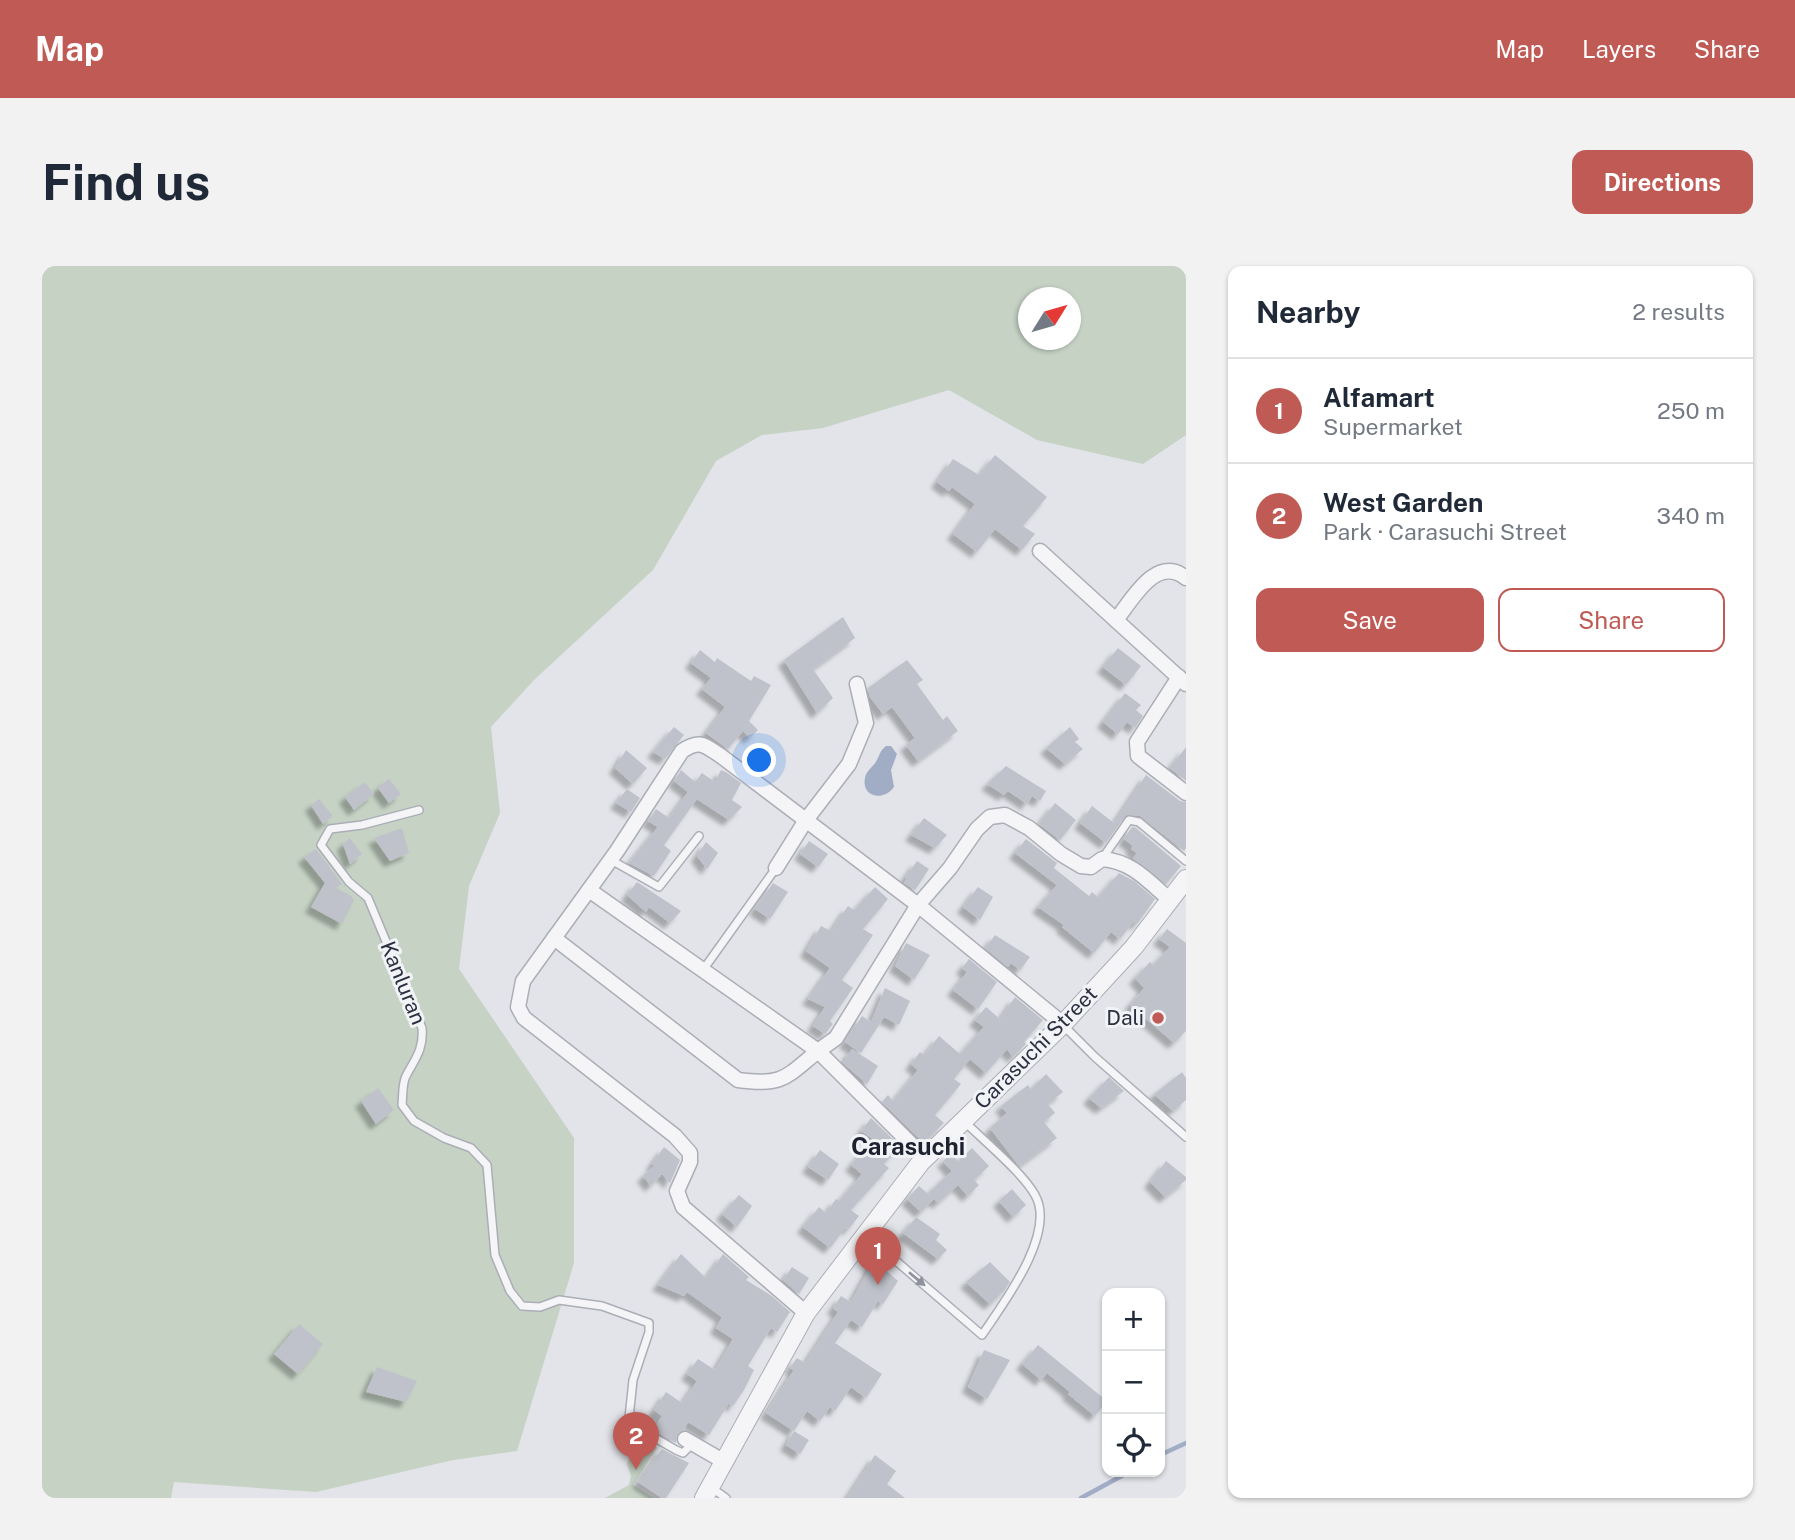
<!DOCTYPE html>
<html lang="en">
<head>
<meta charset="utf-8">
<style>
	body { margin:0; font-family:"Public Sans",sans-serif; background:#f2f2f3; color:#1f2937 }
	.controls { position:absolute; right:21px; bottom:21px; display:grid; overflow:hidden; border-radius:14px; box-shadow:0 2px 5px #0004 }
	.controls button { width:63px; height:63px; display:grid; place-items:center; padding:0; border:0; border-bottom:2px solid #e0e1e3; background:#fff; color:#1f2937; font:35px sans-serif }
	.compass { position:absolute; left:976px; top:21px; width:63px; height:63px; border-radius:50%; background:#fff; box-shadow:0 2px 5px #0004; rotate:53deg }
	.you { position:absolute; left:718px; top:495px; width:24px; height:24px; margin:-18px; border:5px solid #fff; border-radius:50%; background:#1a73e8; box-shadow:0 0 0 10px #1a73e833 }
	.badge { display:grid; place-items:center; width:46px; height:46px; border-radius:50%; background:#c05a55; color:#fff; font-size:23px; font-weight:700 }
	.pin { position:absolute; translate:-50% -58px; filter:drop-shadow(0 2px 4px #0008) }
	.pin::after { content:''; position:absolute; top:37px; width:24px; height:21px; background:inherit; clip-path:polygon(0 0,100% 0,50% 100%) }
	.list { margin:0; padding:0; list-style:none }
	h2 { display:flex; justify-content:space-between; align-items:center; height:91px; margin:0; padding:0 28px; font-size:30px }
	h2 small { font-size:23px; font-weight:400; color:#747a83 }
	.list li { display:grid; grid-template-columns:46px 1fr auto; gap:21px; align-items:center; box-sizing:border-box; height:105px; padding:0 28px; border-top:2px solid #e0e1e3 }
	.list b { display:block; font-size:26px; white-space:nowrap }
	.list p { margin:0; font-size:23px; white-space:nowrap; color:#747a83 }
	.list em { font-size:23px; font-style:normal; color:#747a83 }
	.actions { display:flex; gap:14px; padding:21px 28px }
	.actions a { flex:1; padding:16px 0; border:2px solid #c05a55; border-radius:14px; text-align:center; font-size:24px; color:#c05a55 }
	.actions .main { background:#c05a55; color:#fff }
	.icon { flex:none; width:38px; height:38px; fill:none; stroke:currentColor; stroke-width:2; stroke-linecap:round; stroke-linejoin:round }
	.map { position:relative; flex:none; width:1144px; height:1232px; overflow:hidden; border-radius:14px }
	header { display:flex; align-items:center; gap:42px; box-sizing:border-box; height:98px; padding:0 35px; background:#c05a55; color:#fff }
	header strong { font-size:33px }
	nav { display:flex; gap:38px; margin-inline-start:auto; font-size:24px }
	.intro { display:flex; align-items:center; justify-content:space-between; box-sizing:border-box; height:168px; padding:0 42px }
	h1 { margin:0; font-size:49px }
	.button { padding:18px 32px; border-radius:14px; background:#c05a55; color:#fff; font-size:24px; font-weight:700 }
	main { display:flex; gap:42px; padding:0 42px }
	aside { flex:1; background:#fff; border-radius:14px; box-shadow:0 2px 5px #0004 }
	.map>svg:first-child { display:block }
	.green { fill:#c5d2c4; fill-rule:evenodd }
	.water { fill:#a1acc5 }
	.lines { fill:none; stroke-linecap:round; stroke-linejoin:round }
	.stream { stroke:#a1acc5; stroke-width:4.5 }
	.building { fill:#c0c2cb; filter:url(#shadow) }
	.service-casing { stroke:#abaeb6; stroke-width:10 }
	.minor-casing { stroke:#abaeb6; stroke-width:17 }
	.tertiary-casing { stroke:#abaeb6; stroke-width:20 }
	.service { stroke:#f5f5f8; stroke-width:7 }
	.minor { stroke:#f5f5f8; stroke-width:14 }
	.tertiary { stroke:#f5f5f8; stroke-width:18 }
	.oneway { fill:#90929c }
	.poi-dot { fill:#c05a55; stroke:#f2f3f7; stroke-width:2.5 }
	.labels { text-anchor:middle; stroke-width:6; stroke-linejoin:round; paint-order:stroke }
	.street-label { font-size:21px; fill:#2c2f3f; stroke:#f2f3f7 }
	.poi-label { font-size:21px; fill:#2c2f3f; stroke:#f2f3f7; text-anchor:end }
	.quarter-label { font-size:24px; font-weight:bold; fill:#1e2130; stroke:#f2f3f7 }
</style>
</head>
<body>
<header>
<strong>Map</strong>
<nav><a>Map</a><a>Layers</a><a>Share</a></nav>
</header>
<div class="intro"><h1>Find us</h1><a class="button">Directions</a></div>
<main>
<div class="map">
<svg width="1144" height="1232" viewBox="0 0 1144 1232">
	<defs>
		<filter id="shadow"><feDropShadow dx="-6" dy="6" stdDeviation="2" flood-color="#0004"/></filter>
	</defs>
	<rect width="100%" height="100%" fill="#e2e4e9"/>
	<g class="green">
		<path d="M0,0h1144v169l-43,29 -106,-24 -88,-50 -126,38 -61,7 -46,26 -63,109 -119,110 -43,47 9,86 -31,73 -10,83 115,169v125l-57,188 -64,9 -137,32 -142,-10 -3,16h-129zM987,32h41v42h-41z"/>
		<polygon points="596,1170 615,1182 591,1219 611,1232 563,1232 587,1219 589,1210 585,1198"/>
	</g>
	<path class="water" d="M844,480h5l6,8 -6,16 3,17c-11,15 -33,10 -29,-9 1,-7 9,-12 12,-18 3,-6 3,-9 9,-14z"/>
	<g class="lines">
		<g class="stream">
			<polyline points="1118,1189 1144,1177"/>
			<polyline points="1039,1232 1087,1206"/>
		</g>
	</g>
	<g class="building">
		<polygon points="953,189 1005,231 981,260 993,268 980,284 953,263 935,286 911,268 933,238 910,221 907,225 895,216 911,193 937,209"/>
		<polygon points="801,351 813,372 771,403 791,432 775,447 742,394"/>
		<polygon points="1076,382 1099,400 1084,419 1061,401"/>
		<polygon points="658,384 673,396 675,392 709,415 712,410 729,419 707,455 716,464 708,472 701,465 686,483 664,467 683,441 660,423 669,412 649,397"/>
		<polygon points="865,394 881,414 875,418 901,454 905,450 916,465 876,495 864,479 873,472 850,441 841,448 828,431 826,422"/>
		<polygon points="1083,427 1099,439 1094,444 1101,450 1093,462 1085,456 1076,468 1061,456"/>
		<polygon points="632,461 642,469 623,493 611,486"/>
		<polygon points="1028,461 1037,473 1033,476 1041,483 1023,498 1004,482"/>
		<polygon points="1144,481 1144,515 1128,502"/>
		<polygon points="584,484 605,502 591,518 573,502"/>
		<polygon points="964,500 1004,525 998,535 990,530 985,538 966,525 962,529 945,518"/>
		<polygon points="639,504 653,516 660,507 673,516 679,504 684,506 699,517 690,534 700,541 687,554 655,533 622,579 629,585 612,610 587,597 616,561 606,555 614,543 627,552 646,526 632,515"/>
		<polygon points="1104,509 1138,535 1144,536 1144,582 1142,585 1098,550 1084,549 1064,577 1038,557 1050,540 1072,557"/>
		<polygon points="347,513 359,528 347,537 336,522"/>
		<polygon points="323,516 332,528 312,544 303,531"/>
		<polygon points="585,523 598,532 589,546 574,537"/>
		<polygon points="277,533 291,550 281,558 269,539"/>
		<polygon points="1013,537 1034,554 1018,574 997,558"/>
		<polygon points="882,552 905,569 893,582 869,569"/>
		<polygon points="1090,561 1094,562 1139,600 1124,618 1091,592 1095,587 1089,583 1091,580 1082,573"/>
		<polygon points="360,562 367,587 348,595 332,572"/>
		<polygon points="308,572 320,588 308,598 301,578"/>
		<polygon points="984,573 1015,597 1012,602 1047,630 1050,626 1056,631 1077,607 1092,615 1113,633 1095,658 1092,655 1078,673 1069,666 1052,687 1020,661 1022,659 996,641 1015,619 973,587"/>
		<polygon points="767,575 786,588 776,601 758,588"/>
		<polygon points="664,576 676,587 665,603 655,590"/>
		<polygon points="274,583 300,618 294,622 308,629 312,634 300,658 269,641 283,617 262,591"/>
		<polygon points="875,595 887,603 873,624 862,617 865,613 863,612"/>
		<polygon points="595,616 639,645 628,657 607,641 604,646 585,629"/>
		<polygon points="731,617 746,626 728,653 713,643"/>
		<polygon points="833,621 846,633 821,663 831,669 800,714 811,722 788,755 791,758 783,768 771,760 783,741 766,733 788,702 764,685 779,660 789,665 806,640 812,644"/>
		<polygon points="936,621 951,631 938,654 921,641"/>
		<polygon points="1125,663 1144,677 1144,765 1132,777 1088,739 1102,722 1093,712 1108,696 1111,699 1128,681 1117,673"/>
		<polygon points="953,669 988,691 978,704 969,697 966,701 943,682"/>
		<polygon points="864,677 888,689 872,714 853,700"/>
		<polygon points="927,693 955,716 936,743 911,724 925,706 920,702"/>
		<polygon points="843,722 868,735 857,759 842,751 819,787 803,776 820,750 829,756"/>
		<polygon points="973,731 1001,754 982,776 984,778 971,791 965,783 944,807 928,793 912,813 919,818 893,849 902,857 882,877 840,836 846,829 851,835 876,804 869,798 878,786 882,789 897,770 918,788 942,761 933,754 944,741 958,753"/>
		<polygon points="810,783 836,800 825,818 801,797"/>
		<polygon points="1140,806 1144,812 1144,834 1131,845 1112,828"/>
		<polygon points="1004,808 1021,826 1006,838 1013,847 1002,856 1015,872 977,900 948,862 965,847 959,840 986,819 989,823"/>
		<polygon points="1067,811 1082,825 1059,842 1047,832"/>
		<polygon points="336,822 352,844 334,858 319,835"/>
		<polygon points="829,852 858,880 842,898 847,902 809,944 817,950 807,963 804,961 788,982 761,961 777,941 784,947 794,933 797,935 820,908 809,899 831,873 819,865"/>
		<polygon points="622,881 638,894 628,917 620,908 609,920 601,910 612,900 610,898"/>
		<polygon points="930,882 947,900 932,914 937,919 926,930 916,919 896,937 886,927 910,905 901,895 909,888 916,895"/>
		<polygon points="778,884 797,898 786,914 766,901"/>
		<polygon points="1124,895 1144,911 1144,914 1123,931 1108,916"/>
		<polygon points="877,920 892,933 879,946 865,933"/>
		<polygon points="970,923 984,939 971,951 957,935"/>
		<polygon points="697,929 710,940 695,961 680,948"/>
		<polygon points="874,951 898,968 894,974 905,984 896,993 861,967"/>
		<polygon points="639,988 664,1012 681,988 707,1011 704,1014 730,1030 748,1046 735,1066 729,1062 706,1100 712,1104 702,1124 691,1140 687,1137 667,1169 646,1156 642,1164 635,1168 634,1177 611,1164 620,1150 612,1144 624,1126 640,1137 655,1115 645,1108 656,1093 673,1104 691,1073 674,1062 680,1051 645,1026 642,1030 616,1019"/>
		<polygon points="832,994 856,1015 841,1038 836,1035 820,1061 809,1054 793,1077 840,1108 824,1132 809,1121 793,1145 788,1141 778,1155 765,1145 752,1165 724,1147 752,1104 748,1102 755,1092 763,1097 796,1046 791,1042 799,1030 809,1036"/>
		<polygon points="948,996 968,1016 962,1025 948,1038 924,1016"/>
		<polygon points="750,1001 767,1012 757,1028 741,1014"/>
		<polygon points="257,1058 281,1078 256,1108 232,1088"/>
		<polygon points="996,1079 1065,1135 1053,1150 1026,1128 1028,1126 1005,1107 999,1114 980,1098"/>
		<polygon points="942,1084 968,1094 945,1133 926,1121"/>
		<polygon points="335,1101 375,1115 364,1136 324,1126"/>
		<polygon points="752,1165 767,1174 758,1188 744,1179"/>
		<polygon points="620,1183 647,1197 624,1232 620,1232 596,1216"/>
		<polygon points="833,1189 854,1205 845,1218 863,1232 805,1232"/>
	</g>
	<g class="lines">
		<g class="service-casing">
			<g id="service">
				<path d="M377,544l-57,15 -32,4 -9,16 28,37 19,16 54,130c2,21 -7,31 -16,48 -4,8 -3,20 -4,29l12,16 30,17 27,10 16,17 8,90 15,36 12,15 18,1 19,-7 43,6 47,17v9l-16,48 -4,38 7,9 40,23 7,3 9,-9"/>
				<polyline points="1060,593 1087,554 1097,556 1144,595"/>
				<polyline points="569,594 617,621 657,570"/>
				<polyline points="661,704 734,602"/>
				<polyline points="1021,759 1053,791 1144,871"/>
				<path d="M824,969l116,100c21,-31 75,-102 53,-140 -12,-22 -52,-55 -71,-74"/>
				<polyline points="670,1222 684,1232"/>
			</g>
		</g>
		<g class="minor-casing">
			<g id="minor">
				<polyline points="998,285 1144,418"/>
				<path d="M1074,354c16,-20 40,-66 70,-42"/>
				<polyline points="1137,411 1095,476 1096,490 1144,527"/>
				<polyline points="734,602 764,554 807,498 824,457 815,418"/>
				<path d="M547,624l229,161 18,-13 82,-133 32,-37 27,-39 13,-12 15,-2 24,13 32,26 20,12 10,1 11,-8c30,2 47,23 69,42"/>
				<path d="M512,672l184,142c45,6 47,-2 80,-29l107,107"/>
				<path d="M764,1047l-123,-106 -6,-16 13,-29v-9l-15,-17 -151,-118 -6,-11 5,-26 94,-130 65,-100c18,-12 22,-6 39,5l197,149 145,119"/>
				<polyline points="643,1173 681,1195"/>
			</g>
		</g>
		<g class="tertiary-casing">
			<polyline id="tertiary" points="662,1232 764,1047 879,896 1021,758 1092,681 1144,613"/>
		</g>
		<use href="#service" class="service"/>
		<use href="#minor" class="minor"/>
		<use href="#tertiary" class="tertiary"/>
	</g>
	<defs><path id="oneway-solid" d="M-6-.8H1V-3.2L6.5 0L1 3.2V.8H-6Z" transform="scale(1.75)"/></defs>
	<use class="oneway" href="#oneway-solid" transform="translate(875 1013) rotate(40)"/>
	<circle class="poi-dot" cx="1116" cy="752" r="7"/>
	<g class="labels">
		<g class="street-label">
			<text transform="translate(361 717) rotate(68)" y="7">Kanluran</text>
			<text transform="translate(994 782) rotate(-45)" y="7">Carasuchi Street</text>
		</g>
		<g class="poi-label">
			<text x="1102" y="759">Dali</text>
		</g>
		<g class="quarter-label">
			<text x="866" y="889">Carasuchi</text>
		</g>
	</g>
</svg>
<div class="controls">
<button>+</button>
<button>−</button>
<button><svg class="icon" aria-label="locate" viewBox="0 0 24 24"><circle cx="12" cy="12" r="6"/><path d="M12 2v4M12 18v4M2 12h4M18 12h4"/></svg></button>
</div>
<svg class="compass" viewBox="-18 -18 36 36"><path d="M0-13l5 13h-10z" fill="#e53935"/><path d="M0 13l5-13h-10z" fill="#747a83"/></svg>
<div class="you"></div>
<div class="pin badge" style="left:836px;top:1019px">1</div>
<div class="pin badge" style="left:594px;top:1204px">2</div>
</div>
<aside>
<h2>Nearby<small>2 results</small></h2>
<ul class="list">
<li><span class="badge">1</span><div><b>Alfamart</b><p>Supermarket</p></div><em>250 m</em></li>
<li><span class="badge">2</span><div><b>West Garden</b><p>Park · Carasuchi Street</p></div><em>340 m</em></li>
</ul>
<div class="actions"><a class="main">Save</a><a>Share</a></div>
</aside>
</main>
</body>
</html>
